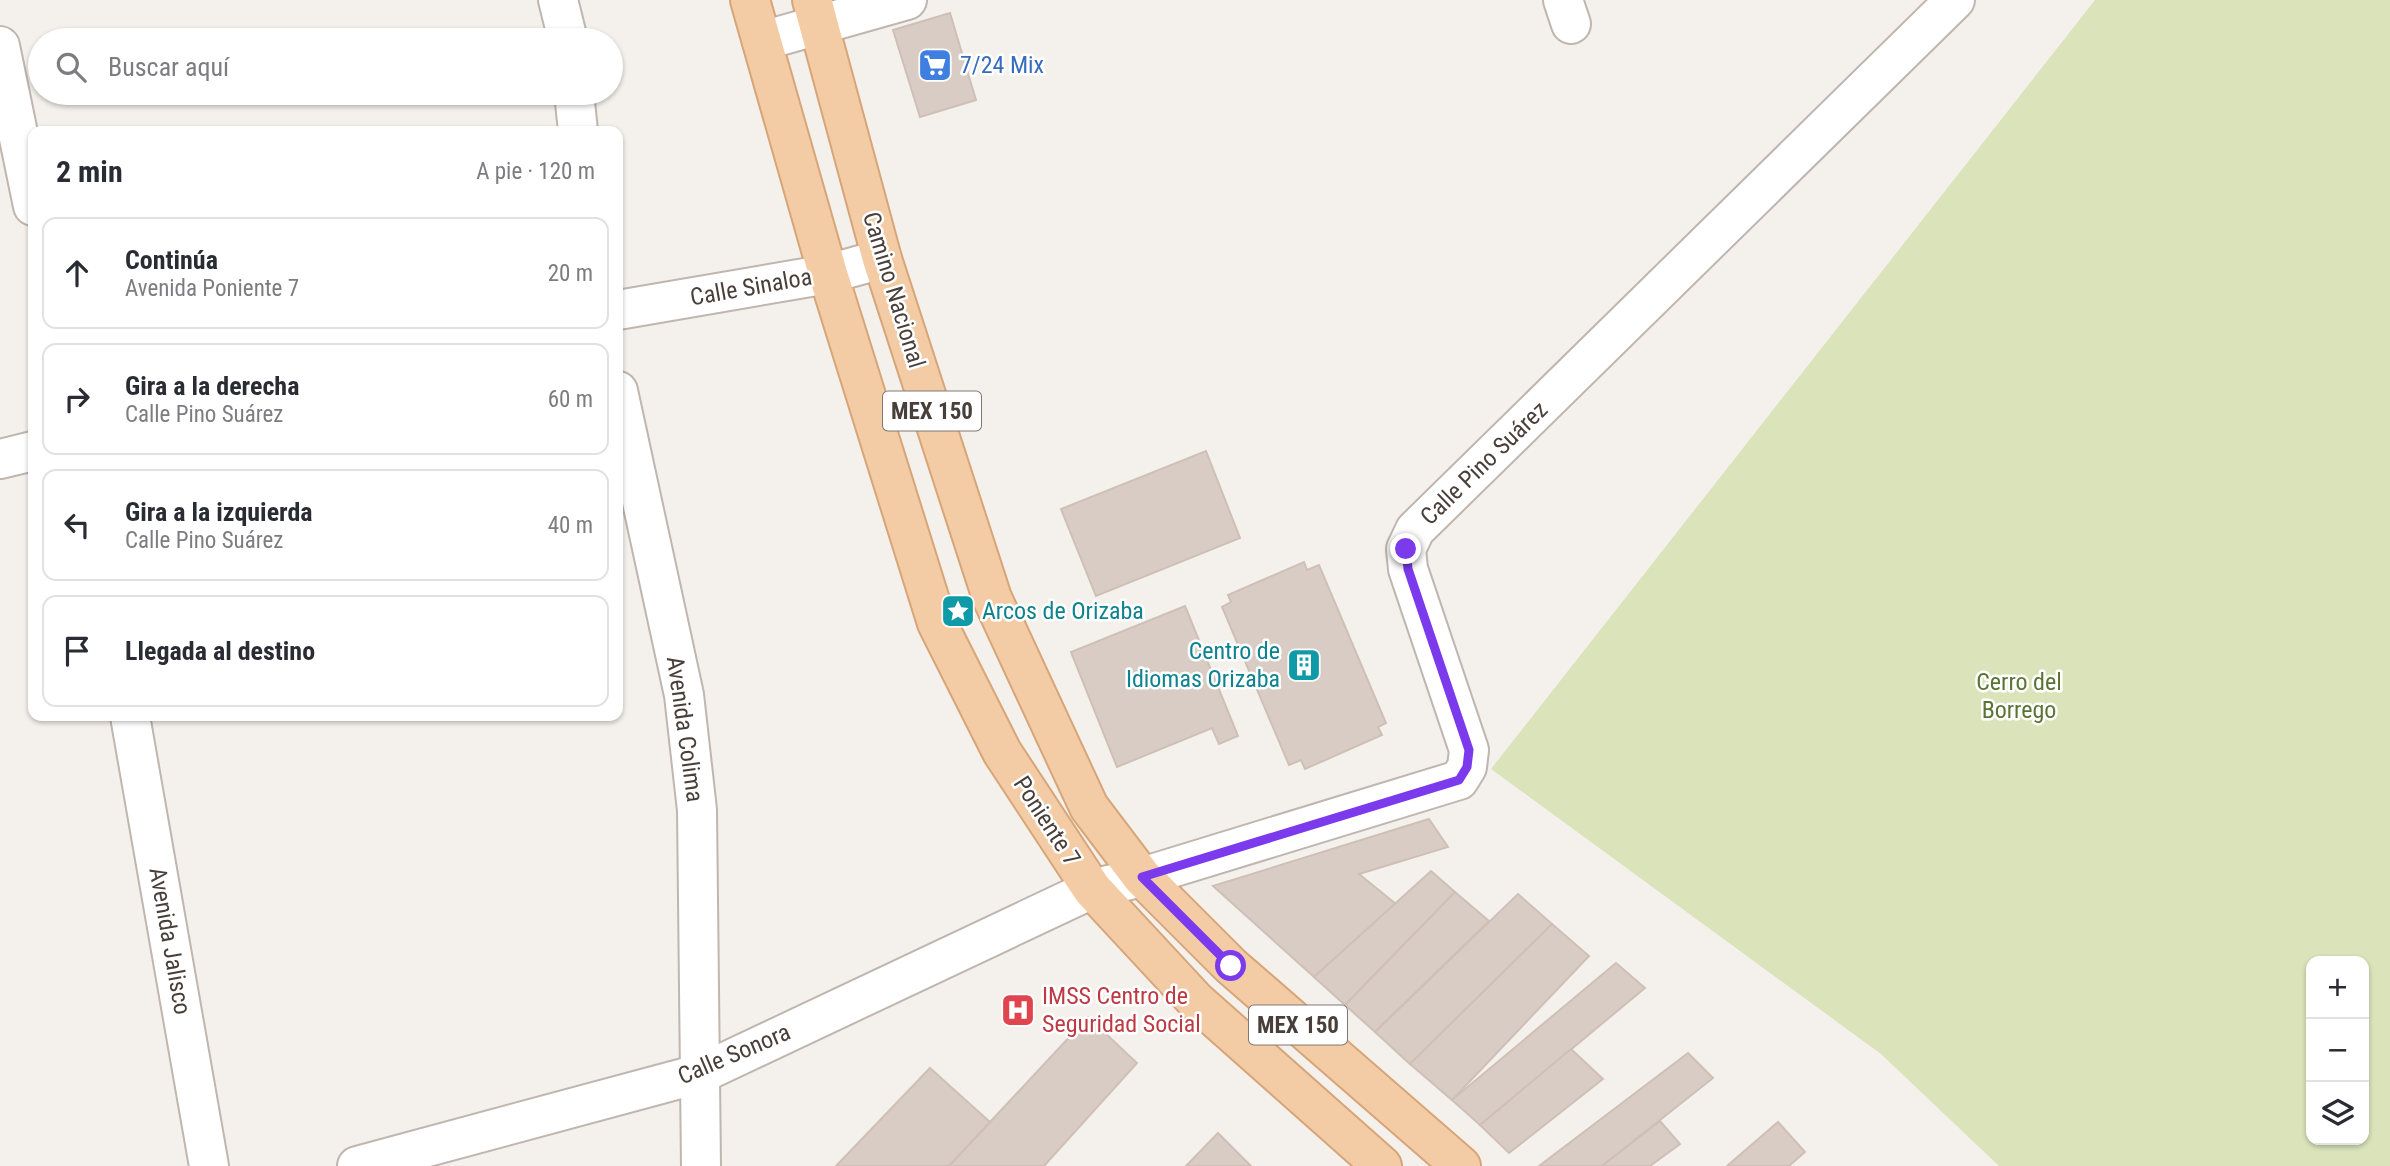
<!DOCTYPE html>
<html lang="es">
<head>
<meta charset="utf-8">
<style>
	body { margin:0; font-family:"Roboto Condensed",sans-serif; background:#f2f2f3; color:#2b2b33 }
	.controls { position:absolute; right:21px; bottom:21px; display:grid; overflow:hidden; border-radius:14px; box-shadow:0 2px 5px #0004 }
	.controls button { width:63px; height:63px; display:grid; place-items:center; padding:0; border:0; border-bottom:2px solid #e1e1e2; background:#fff; color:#2b2b33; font:35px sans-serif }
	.stop { position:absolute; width:21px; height:21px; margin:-16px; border:5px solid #7c3aed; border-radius:50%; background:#fff }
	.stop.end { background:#7c3aed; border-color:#fff; box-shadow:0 2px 7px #0008 }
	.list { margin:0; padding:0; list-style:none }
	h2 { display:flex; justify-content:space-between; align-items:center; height:91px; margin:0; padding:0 28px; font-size:30px }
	h2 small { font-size:23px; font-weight:400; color:#7c7c81 }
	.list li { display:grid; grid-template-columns:46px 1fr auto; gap:21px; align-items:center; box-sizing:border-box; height:112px; margin:0 14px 14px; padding:0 14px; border:2px solid #e1e1e2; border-radius:14px }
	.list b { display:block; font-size:26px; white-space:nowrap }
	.list p { margin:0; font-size:23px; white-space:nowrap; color:#7c7c81 }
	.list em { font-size:23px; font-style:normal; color:#7c7c81 }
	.icon { flex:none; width:38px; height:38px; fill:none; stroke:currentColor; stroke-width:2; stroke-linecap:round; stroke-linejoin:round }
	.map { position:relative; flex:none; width:2390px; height:1166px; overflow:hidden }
	.search { position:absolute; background:#fff; box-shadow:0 2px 5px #0004; left:28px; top:28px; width:595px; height:77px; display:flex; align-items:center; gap:18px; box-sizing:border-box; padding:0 24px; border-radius:38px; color:#7c7c81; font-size:26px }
	.panel { position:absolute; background:#fff; box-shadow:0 2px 5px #0004; left:28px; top:126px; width:595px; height:595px; border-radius:14px }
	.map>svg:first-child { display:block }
	.green { fill:#dae3ba; fill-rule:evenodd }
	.building { fill:#d8ccc5; stroke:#cfc0b6; stroke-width:2 }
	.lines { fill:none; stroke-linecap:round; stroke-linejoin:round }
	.street-casing { stroke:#bfb6af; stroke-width:42 }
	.primary-casing { stroke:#d7a577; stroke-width:42 }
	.street { stroke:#fff; stroke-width:38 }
	.primary { stroke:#f3cca6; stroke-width:38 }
	.route { stroke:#7c3aed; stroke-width:9 }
	.labels { text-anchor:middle; stroke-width:5; stroke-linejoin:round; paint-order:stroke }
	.shield { fill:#fff; stroke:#7f7975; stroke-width:2 }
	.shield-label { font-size:23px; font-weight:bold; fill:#483f3a }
	.shop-label { font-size:24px; fill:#366cbe; stroke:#fff; text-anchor:start }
	.street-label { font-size:24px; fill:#483f3a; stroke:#fff }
	.culture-label { font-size:24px; fill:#0d838f; stroke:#fff; text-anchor:start }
	.park-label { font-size:24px; fill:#5a7433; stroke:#fff }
	.health-label { font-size:24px; fill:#be3a42; stroke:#fff; text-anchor:start }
</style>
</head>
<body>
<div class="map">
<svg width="2390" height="1166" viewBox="0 0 2390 1166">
	<rect width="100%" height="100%" fill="#f4f0ec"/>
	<path class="green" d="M2095,0h295v1166h-391l-118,-112 -390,-285zM2311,961h53v179h-53z"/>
	<g class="building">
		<polygon points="950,13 976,100 920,117 893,30"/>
		<polygon points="1206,451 1240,538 1096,596 1061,509"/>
		<polygon points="1304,562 1307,570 1319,565 1386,723 1378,727 1382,735 1305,769 1301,760 1289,765 1222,607 1231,602 1228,595"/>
		<polygon points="1185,606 1238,736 1219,744 1212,728 1117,767 1071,652"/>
		<polygon points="1429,819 1448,847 1359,874 1396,904 1314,977 1213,886"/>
		<polygon points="1431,871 1455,892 1345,1005 1314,977"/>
		<polygon points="1455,892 1489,921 1375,1032 1345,1005"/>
		<polygon points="1518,894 1552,924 1410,1064 1375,1032"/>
		<polygon points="1552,924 1589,956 1452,1100 1410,1064"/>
		<polygon points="1616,963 1645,988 1480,1125 1452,1100"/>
		<polygon points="1088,1017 1137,1063 1044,1166 949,1166"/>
		<polygon points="1571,1049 1603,1079 1509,1153 1480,1125"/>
		<polygon points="1688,1053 1713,1078 1602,1166 1539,1166"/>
		<polygon points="930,1068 990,1122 949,1166 836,1166"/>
		<polygon points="1660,1121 1680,1144 1650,1166 1602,1166"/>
		<polygon points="1778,1122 1805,1152 1789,1166 1727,1166"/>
		<polygon points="1218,1133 1251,1166 1186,1166"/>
	</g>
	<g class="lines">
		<g class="street-casing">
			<g id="street">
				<polyline points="558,0 568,40"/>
				<polyline points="1563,0 1571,24"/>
				<polyline points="762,41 907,0"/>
				<polyline points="0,46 33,206"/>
				<polyline points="574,93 578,131"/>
				<polyline points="618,310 828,274 882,259"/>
				<polyline points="618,391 684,695 697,810 701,1166"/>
				<polyline points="0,459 33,451"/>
				<polyline points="130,716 209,1166"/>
				<polyline points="357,1166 702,1073 1092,889 1142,877 1459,780 1467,767 1469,750 1408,569 1406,549 1415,530 1955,0"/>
			</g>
		</g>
		<g class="primary-casing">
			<g id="primary">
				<polyline points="750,0 828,274 937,623 1002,752 1092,889 1196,1001 1382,1166"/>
				<polyline points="812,0 882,259 992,598 1089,807 1142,877 1231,966 1461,1166"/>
			</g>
		</g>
		<use href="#street" class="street"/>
		<use href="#primary" class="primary"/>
	</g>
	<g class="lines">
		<polyline class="route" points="1231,966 1142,877 1459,780 1467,767 1469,750 1408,569 1406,549"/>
	</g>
	<defs>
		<g id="supermarket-square" transform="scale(1.75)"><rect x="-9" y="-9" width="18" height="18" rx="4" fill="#3f7fe0" stroke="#fff"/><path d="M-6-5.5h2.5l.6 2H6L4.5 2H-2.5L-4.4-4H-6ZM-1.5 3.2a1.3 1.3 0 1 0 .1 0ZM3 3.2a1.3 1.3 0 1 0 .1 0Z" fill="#fff"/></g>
		<g id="sight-square" transform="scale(1.75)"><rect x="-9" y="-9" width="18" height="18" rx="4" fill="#0f9aa8" stroke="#fff"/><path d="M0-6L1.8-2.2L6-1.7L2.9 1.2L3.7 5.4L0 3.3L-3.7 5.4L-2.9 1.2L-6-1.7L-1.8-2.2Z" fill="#fff"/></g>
		<g id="building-square" transform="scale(1.75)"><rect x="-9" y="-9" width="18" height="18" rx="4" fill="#0f9aa8" stroke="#fff"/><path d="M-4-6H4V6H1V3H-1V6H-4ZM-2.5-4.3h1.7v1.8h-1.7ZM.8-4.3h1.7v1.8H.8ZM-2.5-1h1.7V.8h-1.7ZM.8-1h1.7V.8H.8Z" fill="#fff"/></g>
		<g id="hospital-square" transform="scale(1.75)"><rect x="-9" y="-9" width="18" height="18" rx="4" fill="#e0444e" stroke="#fff"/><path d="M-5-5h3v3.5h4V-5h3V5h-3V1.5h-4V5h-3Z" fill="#fff"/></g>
	</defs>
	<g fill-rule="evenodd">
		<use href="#supermarket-square" x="935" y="65"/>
		<use href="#sight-square" x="958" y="611"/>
		<use href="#building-square" x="1304" y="665"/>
		<use href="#hospital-square" x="1018" y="1010"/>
	</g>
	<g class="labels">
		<g class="shield">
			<rect x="883" y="391.5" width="98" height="39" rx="5"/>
			<rect x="1249" y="1005.5" width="98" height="39" rx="5"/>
		</g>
		<g class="shield-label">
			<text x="932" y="419">MEX 150</text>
			<text x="1298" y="1033">MEX 150</text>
		</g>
		<g class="shop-label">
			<text x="960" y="73">7/24 Mix</text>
		</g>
		<g class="street-label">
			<text transform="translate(751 287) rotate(-10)" y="8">Calle Sinaloa</text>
			<text transform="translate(894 290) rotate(73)" y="8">Camino Nacional</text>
			<text transform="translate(1484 463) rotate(-44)" y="8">Calle Pino Suárez</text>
			<text transform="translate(685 729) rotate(82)" y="8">Avenida Colima</text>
			<text transform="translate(1047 821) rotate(57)" y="8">Poniente 7</text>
			<text transform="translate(170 941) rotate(80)" y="8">Avenida Jalisco</text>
			<text transform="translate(734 1054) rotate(-23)" y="8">Calle Sonora</text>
		</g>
		<g class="culture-label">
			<text x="982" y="619">Arcos de Orizaba</text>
			<text x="1280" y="659" text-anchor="end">Centro de<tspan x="1280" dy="28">Idiomas Orizaba</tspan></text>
		</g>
		<g class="park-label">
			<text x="2019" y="690">Cerro del<tspan x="2019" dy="28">Borrego</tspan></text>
		</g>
		<g class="health-label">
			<text x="1042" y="1004">IMSS Centro de<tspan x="1042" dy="28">Seguridad Social</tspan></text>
		</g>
	</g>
</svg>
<div class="controls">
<button>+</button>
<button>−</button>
<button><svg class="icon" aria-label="layers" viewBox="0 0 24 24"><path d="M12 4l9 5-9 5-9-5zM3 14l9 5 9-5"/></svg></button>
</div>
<div class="stop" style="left:1231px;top:966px"></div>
<div class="stop end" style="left:1406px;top:549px"></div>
<div class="search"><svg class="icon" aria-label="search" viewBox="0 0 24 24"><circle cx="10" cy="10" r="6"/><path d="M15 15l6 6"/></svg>Buscar aquí</div>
<section class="panel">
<h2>2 min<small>A pie · 120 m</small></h2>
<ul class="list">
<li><svg class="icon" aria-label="ahead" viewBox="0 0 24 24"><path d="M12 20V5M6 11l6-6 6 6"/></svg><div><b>Continúa</b><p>Avenida Poniente 7</p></div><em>20 m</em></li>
<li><svg class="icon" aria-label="right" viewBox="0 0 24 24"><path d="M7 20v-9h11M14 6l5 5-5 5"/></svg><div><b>Gira a la derecha</b><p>Calle Pino Suárez</p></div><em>60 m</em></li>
<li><svg class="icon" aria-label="left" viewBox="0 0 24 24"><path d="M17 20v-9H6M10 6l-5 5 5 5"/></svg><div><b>Gira a la izquierda</b><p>Calle Pino Suárez</p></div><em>40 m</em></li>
<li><svg class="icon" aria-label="arrive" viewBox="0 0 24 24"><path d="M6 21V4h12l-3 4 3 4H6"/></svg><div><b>Llegada al destino</b></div></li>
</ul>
</section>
</div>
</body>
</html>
